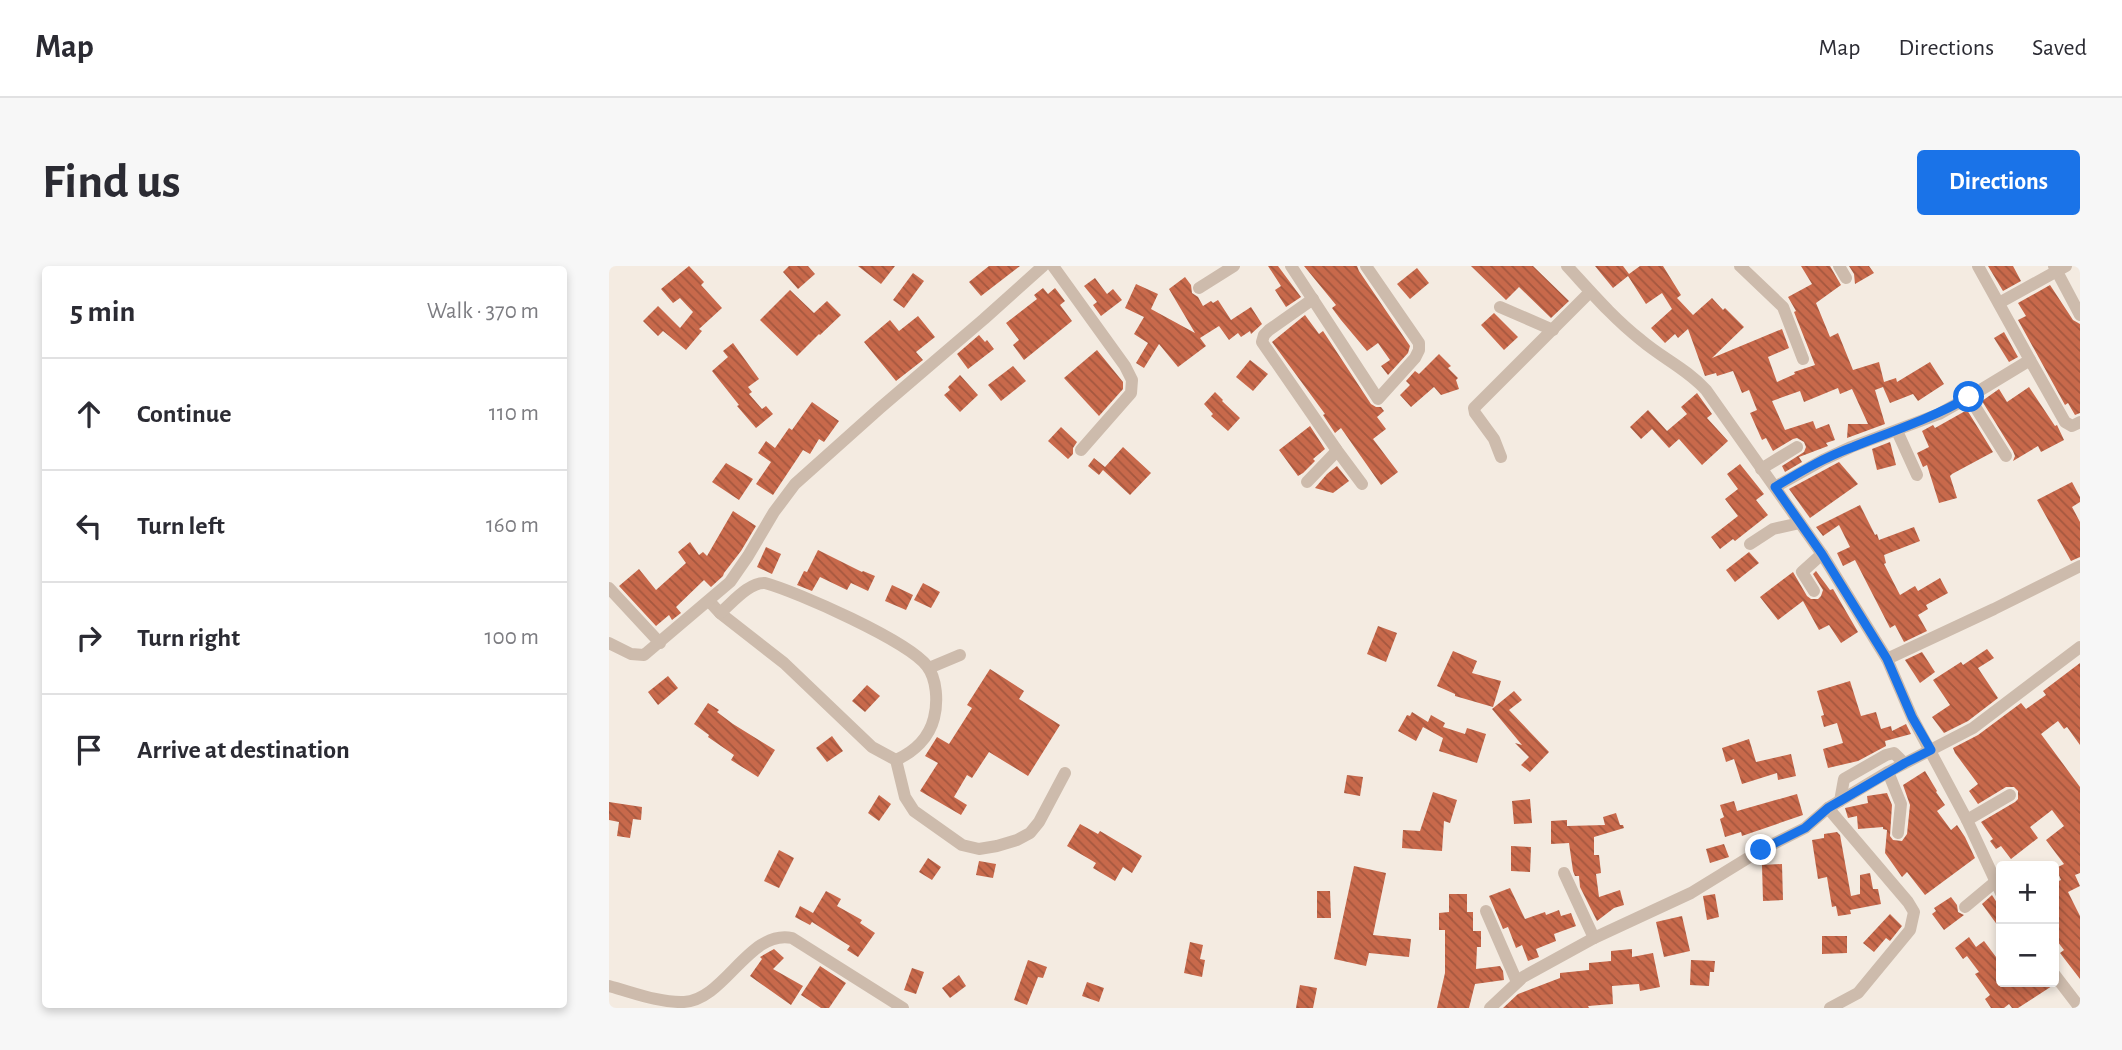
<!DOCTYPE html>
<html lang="en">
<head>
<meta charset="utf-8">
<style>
	body { margin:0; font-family:"Alegreya Sans",sans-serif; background:#f7f7f7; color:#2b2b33 }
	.controls { position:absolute; right:21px; bottom:21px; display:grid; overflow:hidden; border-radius:7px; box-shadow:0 4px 10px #0003 }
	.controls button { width:63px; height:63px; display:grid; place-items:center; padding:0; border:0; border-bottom:2px solid #e1e1e2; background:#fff; color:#2b2b33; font:35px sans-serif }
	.stop { position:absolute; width:21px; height:21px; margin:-16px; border:5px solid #1a73e8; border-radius:50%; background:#fff }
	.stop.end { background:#1a73e8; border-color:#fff; box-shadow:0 2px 7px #0008 }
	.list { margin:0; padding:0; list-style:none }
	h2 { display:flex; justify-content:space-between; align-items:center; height:91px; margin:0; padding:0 28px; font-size:30px }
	h2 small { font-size:23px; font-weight:400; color:#7c7c81 }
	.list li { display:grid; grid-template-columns:46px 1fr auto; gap:21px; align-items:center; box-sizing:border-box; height:112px; padding:0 28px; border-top:2px solid #e1e1e2 }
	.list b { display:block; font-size:26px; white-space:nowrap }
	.list em { font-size:23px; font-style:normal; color:#7c7c81 }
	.icon { flex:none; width:38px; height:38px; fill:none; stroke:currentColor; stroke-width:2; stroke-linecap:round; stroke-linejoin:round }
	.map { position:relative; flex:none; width:1471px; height:742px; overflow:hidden; border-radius:7px }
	header { display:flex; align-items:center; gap:42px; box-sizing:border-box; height:98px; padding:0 35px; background:#fff; border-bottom:2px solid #e1e1e2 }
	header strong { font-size:33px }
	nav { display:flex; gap:38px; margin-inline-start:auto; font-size:24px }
	.intro { display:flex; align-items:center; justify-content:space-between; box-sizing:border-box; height:168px; padding:0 42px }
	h1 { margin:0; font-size:49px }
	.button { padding:18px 32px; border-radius:7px; background:#1a73e8; color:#fff; font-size:24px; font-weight:700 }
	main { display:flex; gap:42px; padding:0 42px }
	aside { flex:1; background:#fff; border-radius:7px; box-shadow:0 4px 10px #0003 }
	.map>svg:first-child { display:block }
	.building { fill:url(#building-back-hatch) }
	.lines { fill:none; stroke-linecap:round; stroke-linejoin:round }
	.minor { stroke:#cdbbac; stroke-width:12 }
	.route { stroke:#1a73e8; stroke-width:9 }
</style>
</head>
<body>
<header>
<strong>Map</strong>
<nav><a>Map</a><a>Directions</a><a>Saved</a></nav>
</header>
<div class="intro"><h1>Find us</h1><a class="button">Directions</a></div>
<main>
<aside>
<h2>5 min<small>Walk · 370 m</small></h2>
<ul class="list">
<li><svg class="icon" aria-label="ahead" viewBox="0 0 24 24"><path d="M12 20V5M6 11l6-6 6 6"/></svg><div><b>Continue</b></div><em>110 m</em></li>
<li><svg class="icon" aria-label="left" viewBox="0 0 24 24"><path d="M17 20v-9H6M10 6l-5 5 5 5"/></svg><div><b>Turn left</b></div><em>160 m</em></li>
<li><svg class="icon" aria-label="right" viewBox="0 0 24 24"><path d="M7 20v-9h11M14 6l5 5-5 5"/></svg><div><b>Turn right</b></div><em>100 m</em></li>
<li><svg class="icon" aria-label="arrive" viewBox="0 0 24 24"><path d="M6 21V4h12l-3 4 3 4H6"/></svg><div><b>Arrive at destination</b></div></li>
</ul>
</aside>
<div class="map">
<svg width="1471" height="742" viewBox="0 0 1471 742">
	<defs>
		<pattern id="building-back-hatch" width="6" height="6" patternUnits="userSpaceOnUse" patternTransform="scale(1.75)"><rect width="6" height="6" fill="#c8694b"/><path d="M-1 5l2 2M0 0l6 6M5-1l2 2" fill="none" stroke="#a4573f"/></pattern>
	</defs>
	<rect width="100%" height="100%" fill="#f4ebe1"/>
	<g class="building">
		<polygon points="80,0 95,16 92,19 113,42 90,63 93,65 77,84 54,65 49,70 34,55 49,40 71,62 84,46 71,32 64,37 52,23"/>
		<polygon points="180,0 199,0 206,8 189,23 174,6"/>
		<polygon points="249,0 286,0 272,18"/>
		<polygon points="380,0 411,0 372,30 360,16"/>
		<polygon points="659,0 669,0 692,31 677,41 666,24 672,20"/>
		<polygon points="695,0 748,0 750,5 801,80 799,87 779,109 772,100 781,94 769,77 758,85 732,54 723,42 727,39"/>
		<polygon points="862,0 924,0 960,35 942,52 910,21 897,34"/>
		<polygon points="986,0 1014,0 1020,8 1031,0 1054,0 1072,29 1068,32 1084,49 1103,32 1114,44 1116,42 1135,61 1103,92 1173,63 1180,82 1159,91 1168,116 1186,108 1185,106 1206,99 1185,46 1187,45 1179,31 1203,18 1192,0 1221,0 1232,19 1207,37 1221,71 1229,67 1244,104 1270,96 1275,116 1287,112 1288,116 1321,96 1335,118 1309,135 1304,128 1281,137 1274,121 1266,124 1276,158 1238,172 1239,158 1259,158 1243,123 1231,128 1229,122 1195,136 1191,125 1163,135 1176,164 1204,155 1207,163 1220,158 1226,174 1217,177 1219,180 1190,191 1193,196 1176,206 1173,200 1195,186 1197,181 1195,176 1188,172 1184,173 1164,185 1157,172 1153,174 1141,147 1148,144 1140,124 1133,127 1124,105 1108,110 1107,107 1096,110 1079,63 1069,72 1066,68 1056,77 1042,62 1063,43 1053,27 1037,38 1019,10 1004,22"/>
		<polygon points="1240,0 1260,0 1265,7 1246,18 1245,8"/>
		<polygon points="1379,0 1404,0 1412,15 1394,25"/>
		<polygon points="808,2 820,17 801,33 788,18"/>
		<polygon points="304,7 315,15 295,42 284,34"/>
		<polygon points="576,11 582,19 583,27 589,31 594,40 602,35 604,37 609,34 622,54 642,41 653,58 642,68 641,65 632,71 629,67 620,74 610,60 591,72 597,80 569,101 550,78 535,102 527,97 539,77 525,68 535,51 516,42 527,18 549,28 542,43 586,67 560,23"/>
		<polygon points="486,12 498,28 504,23 513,34 492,50 484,39 488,36 475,20"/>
		<polygon points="1441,19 1464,54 1471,58 1471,147 1466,149 1459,137 1456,139 1409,54 1417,50 1409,37"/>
		<polygon points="434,22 439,28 446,22 456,35 451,39 463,55 415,94 404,79 410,74 397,57 428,33 425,29"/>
		<polygon points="181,24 205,47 218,35 232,49 211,69 210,68 188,90 151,54"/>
		<polygon points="885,47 909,71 895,84 872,59"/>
		<polygon points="696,49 710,68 714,65 762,138 767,141 772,141 775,145 768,151 777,163 764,173 789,206 772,219 732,162 726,167 714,149 716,148 663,76"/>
		<polygon points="309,50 326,71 307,86 314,94 287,115 255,76 281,54 290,65"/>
		<polygon points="1395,66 1409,91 1400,96 1385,72"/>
		<polygon points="370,69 376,76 378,74 385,83 359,103 348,88"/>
		<polygon points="124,77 150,113 139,121 143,126 140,128 153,143 157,140 164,148 147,162 128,140 130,139 103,105 119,91 114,85"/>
		<polygon points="488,84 514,116 514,123 490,150 455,112"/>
		<polygon points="830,88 842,100 839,102 849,112 847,114 850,123 832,129 825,121 802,141 791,129 801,119 797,115 806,105 810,108"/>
		<polygon points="641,94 659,108 644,125 627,111"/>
		<polygon points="404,100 417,115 392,135 379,119"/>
		<polygon points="351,109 369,129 351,146 335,129 341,124 339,121"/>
		<polygon points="1420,121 1446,160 1448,159 1455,174 1432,186 1429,180 1404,195 1406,190 1404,185 1373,135 1390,123 1398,136"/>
		<polygon points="606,126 614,134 613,135 631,152 619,165 602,150 604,148 595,138"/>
		<polygon points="1088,127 1103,148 1098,152 1119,175 1093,199 1070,173 1060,182 1043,163 1032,173 1021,161 1039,144 1058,165 1078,148 1072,141"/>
		<polygon points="203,136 230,155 215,176 210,173 201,188 194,184 164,229 147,218 162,196 149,187 157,175 166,182 180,162 183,164"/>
		<polygon points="1358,144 1384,186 1343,208 1341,210 1348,232 1330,237 1318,199 1314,201 1308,187 1320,181 1313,165 1324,159 1326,162"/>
		<polygon points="701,160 716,183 704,193 706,195 694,207 689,210 670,184"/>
		<polygon points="452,161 468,176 464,182 464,188 459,193 439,175"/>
		<polygon points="1281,176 1287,199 1268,204 1263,183"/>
		<polygon points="514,181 542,207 521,229 494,204 490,209 479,200 485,192 496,201"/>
		<polygon points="1230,196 1249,218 1201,252 1180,223"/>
		<polygon points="117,197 144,213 130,234 103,216"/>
		<polygon points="1131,198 1155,228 1147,234 1159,249 1126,275 1124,273 1111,283 1102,271 1129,250 1116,233 1129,223 1118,208"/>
		<polygon points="728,200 740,215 724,227 706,222 718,208"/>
		<polygon points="1463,216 1471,231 1471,236 1463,241 1471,256 1471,291 1462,295 1428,234"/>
		<polygon points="1251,239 1266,269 1268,268 1270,274 1305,261 1311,275 1275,289 1277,297 1275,298 1291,329 1306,320 1309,325 1331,312 1339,327 1317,339 1319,343 1309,349 1318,365 1295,376 1286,359 1281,362 1246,294 1234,300 1228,287 1241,281 1230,259 1214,270 1207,261"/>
		<polygon points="124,245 147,260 132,285 115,307 114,310 102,321 95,314 67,341 72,347 63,354 60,349 47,360 10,320 30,303 47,324 77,297 69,286 81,276 90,289 94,286 98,290"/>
		<polygon points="157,281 172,288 163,308 148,301"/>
		<polygon points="209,284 253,306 254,305 266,310 259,325 242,317 238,324 211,311 203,325 188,319 195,305 198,306"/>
		<polygon points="1140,286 1150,297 1126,316 1117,304"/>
		<polygon points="1207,305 1221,324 1224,323 1249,366 1232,377 1220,359 1210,364 1194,335 1169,354 1151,331 1184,306 1198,330 1202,333 1209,333 1212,330 1214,324 1204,308"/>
		<polygon points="314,317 331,326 322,342 305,334"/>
		<polygon points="283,319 304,329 297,344 276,335"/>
		<polygon points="769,360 788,367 777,396 758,388"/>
		<polygon points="1378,383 1385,392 1369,402 1389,432 1359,455 1335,467 1323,451 1341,439 1324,414 1352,396 1354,399"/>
		<polygon points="844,385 868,395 863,407 892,415 884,441 846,430 846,428 828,420"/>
		<polygon points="1313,386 1326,406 1311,417 1296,394"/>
		<polygon points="1471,397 1471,479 1458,461 1455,463 1449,455 1432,468 1471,521 1471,607 1466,609 1471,620 1459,626 1471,650 1471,713 1451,687 1455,684 1445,671 1445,617 1452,614 1447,602 1455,598 1437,574 1455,560 1443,544 1421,561 1429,572 1402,593 1392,580 1387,583 1381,575 1384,573 1372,556 1406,536 1409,533 1409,525 1405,521 1397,521 1369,538 1360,525 1369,518 1346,487 1344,482 1369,469 1412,437 1417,443 1437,429 1434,425"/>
		<polygon points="381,403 415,425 410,433 451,459 419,510 380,486 363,512 358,509 345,531 358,539 352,549 311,525 329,497 316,490 328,471 340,478 363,442 358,439"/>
		<polygon points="59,410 69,422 49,439 39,426"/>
		<polygon points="1241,415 1252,450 1267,446 1272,463 1282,460 1283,465 1297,458 1302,468 1276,475 1277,480 1249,495 1219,502 1214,483 1234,477 1228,457 1215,461 1212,450 1215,449 1208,425"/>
		<polygon points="258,419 271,430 256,446 243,435"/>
		<polygon points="905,425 913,434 900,444 940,486 921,506 912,499 920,491 906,477 913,479 883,443"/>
		<polygon points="99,437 110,444 108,446 124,458 166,484 149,511 122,494 125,489 99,471 100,469 85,458"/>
		<polygon points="803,446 819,456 822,449 836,457 834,461 856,468 858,462 877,468 868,497 830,485 834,472 814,461 807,475 789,465 798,449 801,450"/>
		<polygon points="223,470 234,485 218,496 207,482"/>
		<polygon points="1140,473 1147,496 1182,488 1187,510 1169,514 1168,507 1133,518 1125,493 1117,496 1113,482"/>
		<polygon points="1316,505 1328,525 1327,526 1336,539 1328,545 1342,564 1348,559 1356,571 1366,592 1316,629 1298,606 1293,611 1276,587 1278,564 1274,563 1274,561 1249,563 1248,550 1239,552 1236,542 1259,537 1258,530 1278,527 1283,539 1281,570 1284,574 1293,575 1298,568 1301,539 1294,519"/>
		<polygon points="738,509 754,511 751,530 735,527"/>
		<polygon points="824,526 848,534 841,557 835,555 833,585 793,582 794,564 811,565"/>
		<polygon points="1188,528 1194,549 1133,570 1132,566 1116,571 1111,553 1115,551 1111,539 1125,535 1128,545"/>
		<polygon points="270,529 282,538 270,555 259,547"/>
		<polygon points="921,533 923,557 905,558 903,535"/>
		<polygon points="0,536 33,541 32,554 24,553 21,572 8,570 10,556 0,554"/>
		<polygon points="1007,547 1011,559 1014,559 1015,562 985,571 985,589 990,589 992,607 987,608 990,631 1011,624 1015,639 1005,642 988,655 971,621 970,610 966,610 964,605 960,577 942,578 942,555 958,554 958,560 996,559 994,551"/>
		<polygon points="471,558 489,568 491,565 533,590 523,607 514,601 506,615 484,602 487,597 458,580"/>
		<polygon points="1228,566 1231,569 1242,630 1251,628 1251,609 1261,607 1264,623 1269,623 1272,638 1241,644 1242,648 1229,650 1227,640 1223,641 1218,611 1209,613 1203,574 1215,572 1215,568"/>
		<polygon points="1115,578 1120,591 1101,597 1097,583"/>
		<polygon points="902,580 922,581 921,606 902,605"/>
		<polygon points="170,584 185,592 170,622 155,615"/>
		<polygon points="319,592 332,601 323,614 310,606"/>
		<polygon points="370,595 387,598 384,612 367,609"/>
		<polygon points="1173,598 1174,634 1154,635 1153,599"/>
		<polygon points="745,600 777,607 764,669 802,673 800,691 760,687 757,700 725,693"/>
		<polygon points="901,622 916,653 936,646 937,649 950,644 952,650 962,647 967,660 945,668 947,675 927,683 930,691 919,695 913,679 907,682 899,661 894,663 880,630"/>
		<polygon points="217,625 232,633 228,640 253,654 251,657 266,667 249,691 238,684 241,680 228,672 203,656 201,659 186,651 191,640 204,647"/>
		<polygon points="708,625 721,625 722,652 708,652"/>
		<polygon points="840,628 858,628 858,646 864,646 864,665 872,665 872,681 868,681 867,703 891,700 894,705 895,714 866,718 860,742 828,742 836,707 836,664 830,664 830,647 840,646"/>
		<polygon points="1106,628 1110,651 1098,654 1094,630"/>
		<polygon points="1383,629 1392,643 1392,664 1373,638"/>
		<polygon points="1342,631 1348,639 1349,646 1355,649 1335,664 1323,648 1327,645 1325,642"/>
		<polygon points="1281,648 1293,660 1281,675 1277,672 1265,686 1254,677"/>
		<polygon points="1073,650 1081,685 1055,691 1047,656"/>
		<polygon points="1213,670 1238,670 1238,687 1213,688"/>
		<polygon points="1360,671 1367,681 1375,675 1387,691 1392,687 1392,716 1440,716 1443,720 1409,742 1403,742 1400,738 1395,742 1382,742 1376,733 1381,729 1366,708 1370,706 1358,690 1354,693 1346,682"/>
		<polygon points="581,676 594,679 591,693 596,694 593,711 575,707"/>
		<polygon points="165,683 175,692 164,703 194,720 182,739 141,710 153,693 151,691"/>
		<polygon points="1023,683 1023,691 1044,687 1051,721 1031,725 1030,718 1003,720 1004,738 979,740 980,742 894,742 909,728 951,712 951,707 980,704 980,697 1002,695 1002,685"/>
		<polygon points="419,694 438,701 434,712 429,711 418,739 405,734"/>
		<polygon points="1082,694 1106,695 1105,706 1101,706 1100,720 1081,719"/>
		<polygon points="211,700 237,717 220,742 212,742 192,729"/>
		<polygon points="303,702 315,706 307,728 295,724"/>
		<polygon points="350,709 357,720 341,732 333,722"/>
		<polygon points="478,716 495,722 490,736 473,730"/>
		<polygon points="691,719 708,722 704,742 687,742"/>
	</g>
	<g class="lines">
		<g class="minor">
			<polyline points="444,0 516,100 523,114 522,127 472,184"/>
			<polyline points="682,0 769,133 806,92 810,84 810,77 757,0"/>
			<path d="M958,0c24,26 46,52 74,74 21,18 46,29 65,50l116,164 65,105 25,58 55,103 34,73"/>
			<polyline points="1131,0 1174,41 1194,93"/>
			<polyline points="1230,0 1237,12"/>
			<polyline points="1445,0 1471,49"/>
			<polyline points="590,22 625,0"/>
			<polyline points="1390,37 1457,0"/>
			<polyline points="891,41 944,64"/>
			<polyline points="1421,94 1456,156 1463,160 1471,156"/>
			<polyline points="1360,131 1397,190"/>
			<polyline points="1288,165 1308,209"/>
			<polyline points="727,183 753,218"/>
			<polyline points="892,191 885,173 866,147 865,142 981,26"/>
			<polyline points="1152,203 1188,181"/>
			<polyline points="698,216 725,188 727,183 653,76 655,69 660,64 704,33"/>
			<polyline points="1166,221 1214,194 1242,181 1330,148 1360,131 1421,94 1369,0"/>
			<polyline points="1141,278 1164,263 1191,257"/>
			<polyline points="0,322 51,377"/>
			<polyline points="1205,325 1193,306 1213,288"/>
			<polyline points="100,335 111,347 175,397 263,481 287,494 296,531 305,545 353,579 370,583 388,580 408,574 421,567 430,556 456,507"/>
			<path d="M111,347c12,-10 29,-31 45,-30 33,9 143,58 162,83 10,13 11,36 7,52 -5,20 -20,34 -38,42"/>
			<polyline points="0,377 22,388 35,389 121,316 139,290 165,246 186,218 271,142 375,53 434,0"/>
			<polyline points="1278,393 1385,343 1471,300"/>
			<polyline points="320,402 351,389"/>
			<polyline points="1279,506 1292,538 1289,567"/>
			<polyline points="1231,535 1235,513 1277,489 1285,487 1295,497"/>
			<polyline points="1219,542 1299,636 1305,646 1301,664 1249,727 1221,742"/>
			<polyline points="1358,554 1401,529"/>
			<polyline points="955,607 985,672"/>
			<polyline points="1356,641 1386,616"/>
			<polyline points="877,645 908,716"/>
			<polyline points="1445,708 1471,742"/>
			<path d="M0,720c23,6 50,17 75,16 41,-2 65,-73 108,-64l111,70"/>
			<polyline points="881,742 914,711 985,672 1082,627 1152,584 1196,562 1219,542 1279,506 1364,462 1471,381"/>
		</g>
	</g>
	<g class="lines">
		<path class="route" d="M1152,584l44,-22 23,-20 77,-45 26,-13 -19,-33 -25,-58 -65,-105 -47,-67c25,-15 50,-30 78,-40 40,-16 79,-29 116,-50"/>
	</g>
</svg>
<div class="controls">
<button>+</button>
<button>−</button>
</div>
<div class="stop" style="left:1360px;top:131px"></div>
<div class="stop end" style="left:1152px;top:584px"></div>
</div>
</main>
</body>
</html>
